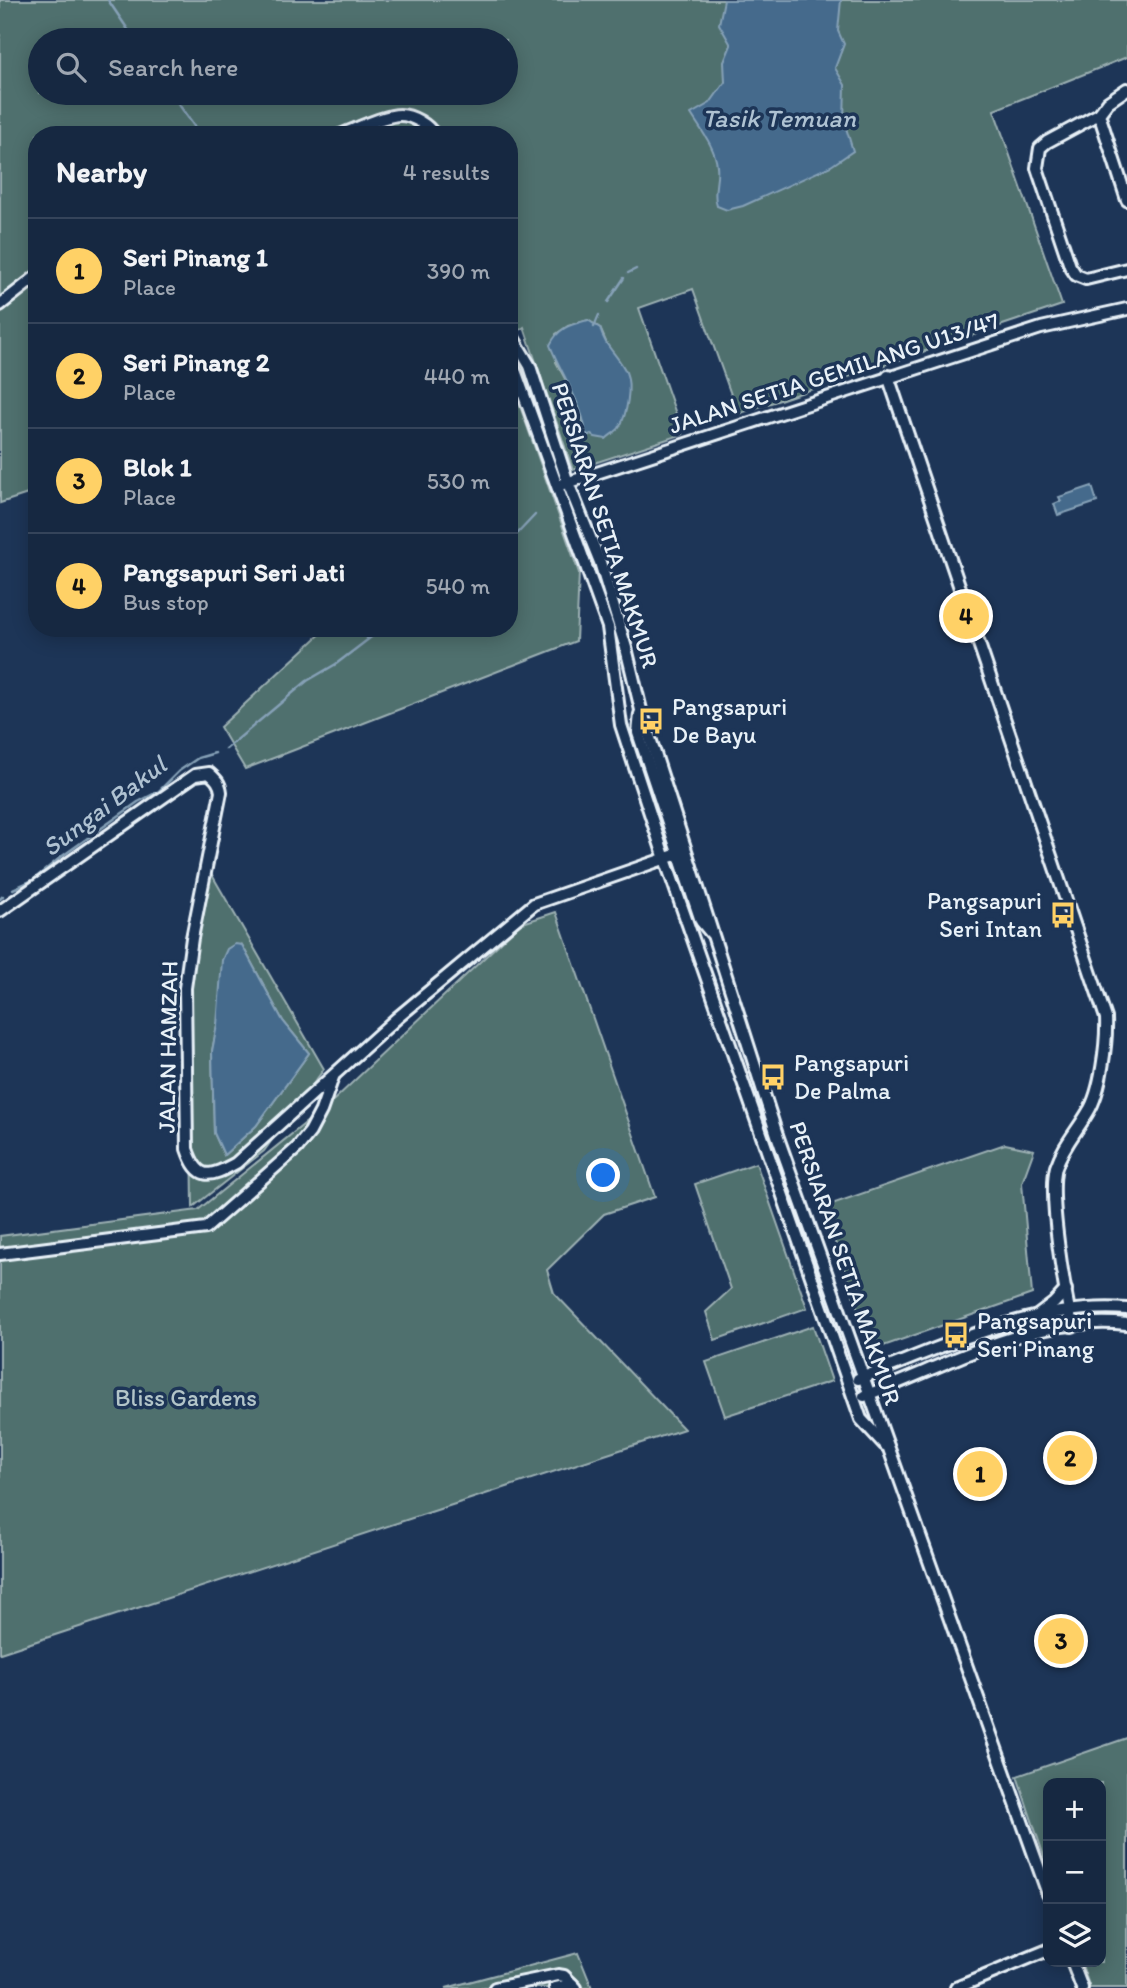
<!DOCTYPE html>
<html lang="en">
<head>
<meta charset="utf-8">
<style>
	body { margin:0; font-family:Itim,sans-serif; background:#23344c; color:#f1f3f6 }
	.controls { position:absolute; right:21px; bottom:21px; display:grid; overflow:hidden; border-radius:14px; box-shadow:0 4px 18px #0003 }
	.controls button { width:63px; height:63px; display:grid; place-items:center; padding:0; border:0; border-bottom:2px solid #35445a; background:#162841; color:#f1f3f6; font:35px sans-serif }
	.you { position:absolute; left:604px; top:1176px; width:24px; height:24px; margin:-18px; border:5px solid #fff; border-radius:50%; background:#1a73e8; box-shadow:0 0 0 10px #1a73e833 }
	.badge { display:grid; place-items:center; width:46px; height:46px; border-radius:50%; background:#ffd166; color:#111; font-size:23px; font-weight:700 }
	.pin { position:absolute; translate:-50% -50%; border:4px solid #fff; box-shadow:0 2px 7px #0006 }
	.list { margin:0; padding:0; list-style:none }
	h2 { display:flex; justify-content:space-between; align-items:center; height:91px; margin:0; padding:0 28px; font-size:30px }
	h2 small { font-size:23px; font-weight:400; color:#9ea6b1 }
	.list li { display:grid; grid-template-columns:46px 1fr auto; gap:21px; align-items:center; box-sizing:border-box; height:105px; padding:0 28px; border-top:2px solid #35445a }
	.list b { display:block; font-size:26px; white-space:nowrap }
	.list p { margin:0; font-size:23px; white-space:nowrap; color:#9ea6b1 }
	.list em { font-size:23px; font-style:normal; color:#9ea6b1 }
	.icon { flex:none; width:38px; height:38px; fill:none; stroke:currentColor; stroke-width:2; stroke-linecap:round; stroke-linejoin:round }
	.map { position:relative; flex:none; width:1127px; height:1988px; overflow:hidden }
	.search { position:absolute; background:#162841; box-shadow:0 4px 18px #0003; left:28px; top:28px; width:490px; height:77px; display:flex; align-items:center; gap:18px; box-sizing:border-box; padding:0 24px; border-radius:38px; color:#9ea6b1; font-size:26px }
	.panel { position:absolute; background:#162841; box-shadow:0 4px 18px #0003; left:28px; top:126px; width:490px; height:511px; border-radius:28px }
	.map>svg:first-child { display:block }
	.green { fill:#4f6f6e; stroke:#9cb0b3; stroke-width:2; fill-rule:evenodd }
	.water { fill:#446b8c; stroke:#86a1b7; stroke-width:2 }
	.lines { fill:none; stroke-linecap:round; stroke-linejoin:round }
	.stream { stroke:#86a1b7; stroke-width:2.5 }
	.minor-casing { stroke:#e8f1f8; stroke-width:16 }
	.minor { stroke:#1d3557; stroke-width:10 }
	.labels { text-anchor:middle; stroke-width:7; stroke-linejoin:round; paint-order:stroke }
	.street-label { font-size:24px; fill:#e8f1f8; stroke:#1d3557 }
	.poi-label { font-size:24px; fill:#e8f1f8; stroke:#1d3557; text-anchor:start }
	.park-label { font-size:24px; fill:#b2c4c8; stroke:#1d3557 }
	.water-label { font-size:26px; font-style:italic; fill:#afc2d2; stroke:#1d3557 }
</style>
</head>
<body>
<div class="map">
<svg width="1127" height="1988" viewBox="0 0 1127 1988">
	<rect width="100%" height="100%" fill="#1d3557"/>
	<filter id="ink" filterUnits="userSpaceOnUse"><feTurbulence type="fractalNoise" baseFrequency=".0143" numOctaves="2"/><feDisplacementMap in="SourceGraphic" scale="14" xChannelSelector="R" yChannelSelector="G"/><feConvolveMatrix kernelMatrix="1 2 1 2 8 2 1 2 1" color-interpolation-filters="sRGB"/></filter>
	<g filter="url(#ink)">
		<g class="green">
			<path d="M0,0h1127v57l-133,53 68,195 -324,109 -45,-125 -54,19 44,126 -110,36 -49,-143 -15,11v-203h-472v356l-37,12zM40,40h466v53h-466zM588,320l12,8 7,16 -22,92 1,-5 -9,-30 -21,-39v-28l12,-8z"/>
			<polygon points="509,375 579,573 576,641 245,769 220,727 327,628 509,628"/>
			<path d="M208,868l116,201 -60,82 -71,56 -3,-236zM242,945l41,76 26,32 -53,73 -32,29 -10,-22 -2,-82 5,-26z"/>
			<polygon points="556,912 655,1197 604,1214 547,1270 554,1293 684,1429 0,1653 0,1236 198,1210 335,1099 520,924"/>
			<polygon points="1005,1144 1034,1150 1022,1183 1032,1294 872,1350 823,1207"/>
			<polygon points="756,1163 807,1308 715,1340 706,1312 731,1289 695,1184"/>
			<polygon points="813,1326 832,1381 725,1416 706,1362"/>
			<polygon points="1127,1738 1127,1988 1090,1988 1081,1962 1101,1962 1101,1783 1048,1783 1048,1868 1017,1776"/>
			<polygon points="578,1953 592,1988 446,1988"/>
		</g>
		<g class="water">
			<path d="M724,0h117l-3,31 6,13 -9,24 10,17 -1,36 9,30 -22,15 -88,40 -16,4 -10,-4c-5,-14 2,-25 0,-40 -2,-19 -16,-36 -26,-52l19,-11 15,-21 -1,-20 7,-17 -12,-21z"/>
			<path d="M588,320l12,8c4,18 19,28 26,44 6,14 1,43 -7,56 -3,4 -9,7 -13,11l-11,-2 -4,-3 -6,3c4,-22 -27,-69 -35,-92 9,-18 20,-20 38,-25z"/>
			<polygon points="1092,486 1097,502 1058,515 1054,504 1061,501 1059,497"/>
			<polygon points="235,944 242,945 283,1021 309,1053 256,1126 224,1155 214,1133 212,1051 217,1025 222,960 227,949"/>
		</g>
		<g class="lines">
			<g class="stream">
				<polyline points="108,0 135,40"/>
				<polyline points="171,93 196,129"/>
				<polyline points="628,273 636,269"/>
				<polyline points="608,302 624,278"/>
				<polyline points="594,327 599,315"/>
				<polyline points="576,456 587,434"/>
				<polyline points="509,539 518,533 535,515"/>
				<polyline points="363,628 367,638"/>
				<polyline points="226,749 307,681 336,664 383,628"/>
				<polyline points="13,889 33,880 61,857 138,802 159,791 179,771 198,758 215,753"/>
				<polyline points="0,899 3,896"/>
			</g>
			<g class="minor-casing">
				<g id="minor">
					<polyline points="1127,89 1108,102 1099,114 1047,142 1040,148 1037,168 1070,266 1076,275 1086,279 1127,269"/>
					<polyline points="1099,114 1127,200"/>
					<path d="M340,135c16,-6 45,-20 60,-20 12,0 29,10 34,20"/>
					<polyline points="0,305 37,276"/>
					<polyline points="509,331 530,366 568,483 600,562 626,648 641,710 777,1135 1048,1894"/>
					<polyline points="509,361 516,373 608,627 621,725 665,859 861,1419 885,1445"/>
					<path d="M888,376l218,642c1,24 -5,74 -18,94 -11,19 -25,34 -32,55 -8,30 9,125 16,159"/>
					<polyline points="563,484 1041,328 1127,309"/>
					<polyline points="640,714 638,733 701,921 711,933"/>
					<path d="M0,911l195,-136 14,-2c7,6 11,10 12,19l-29,146 -7,50 2,161c11,32 22,29 49,14l161,-145 137,-114 144,-50"/>
					<polyline points="0,1254 206,1228 297,1148 310,1132 321,1111 333,1077"/>
					<polyline points="1037,1316 1054,1303 1066,1290"/>
					<path d="M858,1379c86,-32 174,-77 269,-70"/>
					<path d="M864,1396c85,-31 169,-82 263,-72"/>
					<polyline points="1072,1962 1082,1988"/>
					<polyline points="495,1988 558,1975 564,1976 576,1988"/>
					<polyline points="555,1988 572,1984"/>
					<polyline points="956,1988 1048,1950"/>
				</g>
			</g>
			<use href="#minor" class="minor"/>
		</g>
	</g>
	<defs>
		<g id="bus-bare" transform="scale(2.1)"><path d="M-5-6H5V4H4V6H2V4H-2V6H-4V4H-5ZM-3.5-4V0h7V-4ZM-3.5 1.2v1.5H-2V1.2ZM2 1.2v1.5H3.5V1.2Z" fill="#ffd166" stroke="#1d3557" stroke-width="2.5" paint-order="stroke"/></g>
	</defs>
	<g fill-rule="evenodd">
		<use href="#bus-bare" x="651" y="721"/>
		<use href="#bus-bare" x="1063" y="915"/>
		<use href="#bus-bare" x="773" y="1077"/>
		<use href="#bus-bare" x="956" y="1335"/>
	</g>
	<g class="labels">
		<g class="street-label">
			<text transform="translate(834 373) rotate(-18)" y="8">JALAN SETIA GEMILANG U13/47</text>
			<text transform="translate(605 525) rotate(72)" y="8">PERSIARAN SETIA MAKMUR</text>
			<text transform="translate(168 1047) rotate(-89)" y="8">JALAN HAMZAH</text>
			<text transform="translate(845 1263) rotate(71)" y="8">PERSIARAN SETIA MAKMUR</text>
		</g>
		<g class="poi-label">
			<text x="672" y="715">Pangsapuri<tspan x="672" dy="28">De Bayu</tspan></text>
			<text x="1042" y="909" text-anchor="end">Pangsapuri<tspan x="1042" dy="28">Seri Intan</tspan></text>
			<text x="794" y="1071">Pangsapuri<tspan x="794" dy="28">De Palma</tspan></text>
			<text x="977" y="1329">Pangsapuri<tspan x="977" dy="28">Seri Pinang</tspan></text>
		</g>
		<g class="park-label">
			<text x="186" y="1406">Bliss Gardens</text>
		</g>
		<g class="water-label">
			<text x="779" y="127">Tasik Temuan</text>
			<text transform="translate(104 806) rotate(-37)" y="9">Sungai Bakul</text>
		</g>
	</g>
</svg>
<div class="controls">
<button>+</button>
<button>−</button>
<button><svg class="icon" aria-label="layers" viewBox="0 0 24 24"><path d="M12 4l9 5-9 5-9-5zM3 14l9 5 9-5"/></svg></button>
</div>
<div class="you"></div>
<div class="pin badge" style="left:980px;top:1474px">1</div>
<div class="pin badge" style="left:1070px;top:1458px">2</div>
<div class="pin badge" style="left:1061px;top:1641px">3</div>
<div class="pin badge" style="left:966px;top:616px">4</div>
<div class="search"><svg class="icon" aria-label="search" viewBox="0 0 24 24"><circle cx="10" cy="10" r="6"/><path d="M15 15l6 6"/></svg>Search here</div>
<section class="panel">
<h2>Nearby<small>4 results</small></h2>
<ul class="list">
<li><span class="badge">1</span><div><b>Seri Pinang 1</b><p>Place</p></div><em>390 m</em></li>
<li><span class="badge">2</span><div><b>Seri Pinang 2</b><p>Place</p></div><em>440 m</em></li>
<li><span class="badge">3</span><div><b>Blok 1</b><p>Place</p></div><em>530 m</em></li>
<li><span class="badge">4</span><div><b>Pangsapuri Seri Jati</b><p>Bus stop</p></div><em>540 m</em></li>
</ul>
</section>
</div>
</body>
</html>
